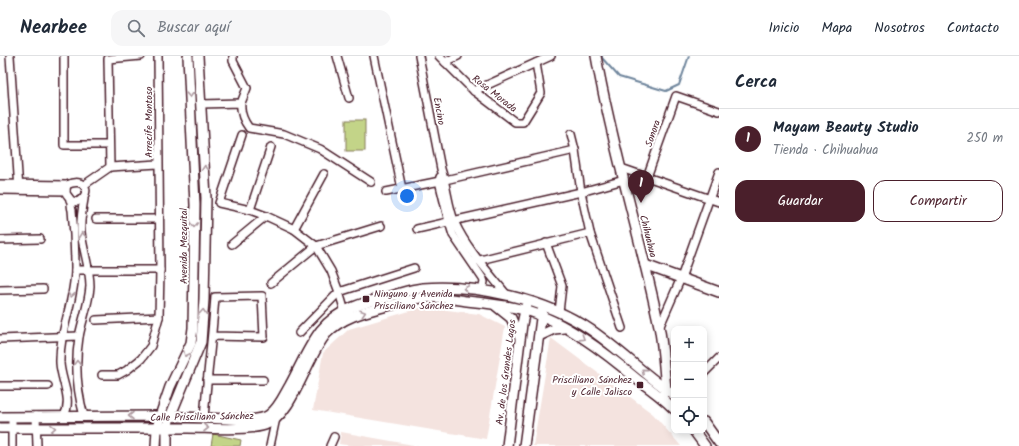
<!DOCTYPE html>
<html lang="es">
<head>
<meta charset="utf-8">
<style>
	body { margin:0; font-family:Kalam,sans-serif; background:#f6f6f7; color:#1f2937 }
	.controls { position:absolute; right:12px; bottom:12px; display:grid; overflow:hidden; border-radius:8px; box-shadow:0 2px 10px #0003 }
	.controls button { width:36px; height:36px; display:grid; place-items:center; padding:0; border:0; border-bottom:1px solid #e0e1e3; background:#fff; color:#1f2937; font:20px sans-serif }
	.you { position:absolute; left:407px; top:140px; width:14px; height:14px; margin:-10px; border:3px solid #fff; border-radius:50%; background:#1a73e8; box-shadow:0 0 0 6px #1a73e833 }
	.badge { display:grid; place-items:center; width:26px; height:26px; border-radius:50%; background:#4a1f2b; color:#fff; font-size:13px; font-weight:700 }
	.pin { position:absolute; translate:-50% -33px; filter:drop-shadow(0 1px 2px #0008) }
	.pin::after { content:''; position:absolute; top:21px; width:14px; height:12px; background:inherit; clip-path:polygon(0 0,100% 0,50% 100%) }
	.list { margin:0; padding:0; list-style:none }
	h2 { display:flex; justify-content:space-between; align-items:center; height:52px; margin:0; padding:0 16px; font-size:17px }
	h2 small { font-size:13px; font-weight:400; color:#747a83 }
	.list li { display:grid; grid-template-columns:26px 1fr auto; gap:12px; align-items:center; box-sizing:border-box; height:60px; padding:0 16px; border-top:1px solid #e0e1e3 }
	.list b { display:block; font-size:15px; white-space:nowrap }
	.list p { margin:0; font-size:13px; white-space:nowrap; color:#747a83 }
	.list em { font-size:13px; font-style:normal; color:#747a83 }
	.actions { display:flex; gap:8px; padding:12px 16px }
	.actions a { flex:1; padding:9px 0; border:1px solid #4a1f2b; border-radius:12px; text-align:center; font-size:14px; color:#4a1f2b }
	.actions .main { background:#4a1f2b; color:#fff }
	.icon { flex:none; width:22px; height:22px; fill:none; stroke:currentColor; stroke-width:2; stroke-linecap:round; stroke-linejoin:round }
	.map { position:relative; flex:none; width:719px; height:390px; overflow:hidden }
	header { display:flex; align-items:center; gap:24px; box-sizing:border-box; height:56px; padding:0 20px; background:#fff; border-bottom:1px solid #e0e1e3 }
	header strong { font-size:19px }
	nav { display:flex; gap:22px; margin-inline-start:auto; font-size:14px }
	.search { width:280px; height:36px; background:#f6f6f7; display:flex; align-items:center; gap:10px; box-sizing:border-box; padding:0 14px; border-radius:12px; color:#747a83; font-size:15px }
	main { display:flex }
	aside { flex:1; background:#fff }
	.map>svg:first-child { display:block }
	.built { fill:#f4e3df }
	.green { fill:#c3d488; stroke:#867a5a }
	.lines { fill:none; stroke-linecap:round; stroke-linejoin:round }
	.stream { stroke:#6f869d; stroke-width:2 }
	.street-casing { stroke:#4a1f2b; stroke-width:10 }
	.secondary-casing { stroke:#4a1f2b; stroke-width:12 }
	.street { stroke:#fff; stroke-width:7 }
	.secondary { stroke:#fff; stroke-width:9 }
	.oneway { stroke:#ae9aa0 }
	.poi-dot { fill:#4a1f2b; stroke:#fff; stroke-width:1.5 }
	.labels { text-anchor:middle; stroke-width:4; stroke-linejoin:round; paint-order:stroke }
	.street-label { font-size:10px; fill:#4a1f2b; stroke:#fff }
	.poi-label { font-size:10px; fill:#4a1f2b; stroke:#fff; text-anchor:start }
</style>
</head>
<body>
<header>
<strong>Nearbee</strong>
<div class="search"><svg class="icon" aria-label="search" viewBox="0 0 24 24"><circle cx="10" cy="10" r="6"/><path d="M15 15l6 6"/></svg>Buscar aquí</div>
<nav><a>Inicio</a><a>Mapa</a><a>Nosotros</a><a>Contacto</a></nav>
</header>
<main>
<div class="map">
<svg width="719" height="390" viewBox="0 0 719 390">
	<rect width="100%" height="100%" fill="#fff"/>
	<filter id="ink" filterUnits="userSpaceOnUse"><feTurbulence type="fractalNoise" baseFrequency=".025" numOctaves="2"/><feDisplacementMap in="SourceGraphic" scale="8" xChannelSelector="R" yChannelSelector="G"/><feConvolveMatrix kernelMatrix="1 2 1 2 8 2 1 2 1" color-interpolation-filters="sRGB"/></filter>
	<g filter="url(#ink)">
		<g class="built">
			<polygon points="423,251 479,258 505,271 486,383 313,354 323,297 349,273"/>
			<polygon points="551,282 653,358 681,390 533,390"/>
			<polygon points="341,376 419,390 353,390 339,388"/>
		</g>
		<g class="green">
			<rect x="346" y="64" width="19" height="31"/>
			<polygon points="213,378 241,384 240,390 211,390"/>
		</g>
		<g class="lines">
			<polyline class="stream" points="602,0 602,2 619,21 666,35 679,29 689,0"/>
			<g class="street-casing">
				<g id="street">
					<polyline points="10,0 19,134"/>
					<polyline points="64,0 64,89 109,89"/>
					<polyline points="233,0 233,5 247,32 241,47"/>
					<polyline points="337,0 349,42"/>
					<polyline points="374,0 402,133"/>
					<path d="M419,0l22,113c6,17 7,38 14,54 11,25 35,51 52,72"/>
					<polyline points="439,0 474,35 515,66 523,66 541,37 536,7"/>
					<polyline points="445,6 458,0"/>
					<polyline points="474,35 551,0"/>
					<path d="M201,48l40,-1c-1,9 2,17 8,25l35,6 36,15 51,33"/>
					<polyline points="571,78 575,94"/>
					<polyline points="242,79 219,147 250,154 266,160 294,173 316,190 331,215 339,236 346,259"/>
					<polyline points="110,111 158,108"/>
					<polyline points="621,112 719,146"/>
					<polyline points="440,121 439,125 449,166 453,179 483,223 484,226 482,235"/>
					<polyline points="647,121 676,40 719,55"/>
					<polyline points="0,128 67,129"/>
					<polyline points="84,129 110,111 108,3 141,0"/>
					<polyline points="0,134 66,135"/>
					<polyline points="386,136 445,124 575,94 581,136 590,177 622,272"/>
					<path d="M84,143c-2,11 -4,22 -3,33 2,18 9,36 9,54 -1,18 -8,34 -11,51 -4,25 -2,54 5,79"/>
					<polyline points="250,154 271,91"/>
					<polyline points="96,163 159,163"/>
					<polyline points="294,173 324,118"/>
					<polyline points="417,173 581,136 624,124"/>
					<polyline points="0,184 40,183"/>
					<polyline points="546,187 562,230 559,256"/>
					<polyline points="232,188 266,160"/>
					<polyline points="476,205 590,177"/>
					<polyline points="75,214 160,214"/>
					<polyline points="271,227 316,190 381,170"/>
					<polyline points="0,234 43,233"/>
					<polyline points="96,264 159,261"/>
					<polyline points="659,272 681,222 719,116"/>
					<polyline points="299,277 339,236 414,212"/>
					<polyline points="0,283 79,280"/>
					<polyline points="704,317 719,302"/>
					<polyline points="102,319 118,319 127,314 141,303 151,290 159,261 160,214 158,0"/>
					<polyline points="207,324 263,324"/>
					<polyline points="0,330 48,330"/>
					<polyline points="36,360 37,390"/>
					<path d="M64,360c9,-17 -3,-35 -4,-53 -1,-32 15,-62 15,-94 0,-19 -1,-40 -3,-59 -1,-2 -1,-6 -1,-9 -3,-8 -7,-4 -4,-16 17,-9 27,8 10,17l-7,-2"/>
					<polyline points="12,361 12,390"/>
					<path d="M204,363c3,-41 8,-81 11,-122l47,-1 2,41 -52,-1"/>
					<polyline points="270,390 276,362"/>
					<polyline points="330,390 334,381"/>
				</g>
			</g>
			<g class="secondary-casing">
				<g id="secondary">
					<path d="M596,0c16,91 44,179 63,270 4,20 5,43 7,63l-2,4"/>
					<polyline points="645,209 719,236"/>
					<polyline points="496,250 511,262 520,282"/>
					<polyline points="539,280 554,273 564,272"/>
					<path d="M0,361l160,-1 89,4c6,-1 15,-1 20,-5 10,-7 15,-20 21,-30 10,-18 18,-38 31,-55 17,-21 44,-28 69,-34 11,-3 22,-7 33,-8 54,-4 123,11 168,42 29,20 54,45 83,65"/>
					<polyline points="704,366 719,387"/>
					<path d="M0,372c63,0 126,0 188,0 21,0 58,3 77,-3 27,-8 42,-69 61,-91 17,-18 42,-23 65,-29 10,-2 20,-6 30,-7 15,-2 32,1 46,3 19,2 39,4 57,9 40,10 83,44 114,70 13,9 25,18 36,29"/>
					<polyline points="694,375 705,390"/>
					<polyline points="156,390 157,373 160,360 170,331 191,287 193,272 195,149 188,0"/>
					<polyline points="167,390 167,372 170,361 201,286 204,243 206,142 198,0"/>
					<polyline points="507,390 522,268 526,250"/>
					<polyline points="524,390 542,255"/>
				</g>
			</g>
			<use href="#street" class="street"/>
			<use href="#secondary" class="secondary"/>
		</g>
		<defs><path id="oneway-chevron" d="M-2-3.5L2.5 0L-2 3.5" fill="none" stroke-width="1.6" stroke-linecap="round" stroke-linejoin="round"/></defs>
		<g class="oneway">
			<use href="#oneway-chevron" transform="translate(190 39) rotate(87)"/>
			<use href="#oneway-chevron" transform="translate(205 112) rotate(-93)"/>
			<use href="#oneway-chevron" transform="translate(194 169) rotate(90)"/>
			<use href="#oneway-chevron" transform="translate(82 179) rotate(-98)"/>
			<use href="#oneway-chevron" transform="translate(466 233) rotate(-172)"/>
			<use href="#oneway-chevron" transform="translate(71 239) rotate(100)"/>
			<use href="#oneway-chevron" transform="translate(203 256) rotate(-86)"/>
			<use href="#oneway-chevron" transform="translate(363 257) rotate(-17)"/>
			<use href="#oneway-chevron" transform="translate(582 282) rotate(33)"/>
			<use href="#oneway-chevron" transform="translate(186 298) rotate(114)"/>
			<use href="#oneway-chevron" transform="translate(77 307) rotate(-92)"/>
			<use href="#oneway-chevron" transform="translate(644 315) rotate(-139)"/>
			<use href="#oneway-chevron" transform="translate(131 360) rotate(-180)"/>
			<use href="#oneway-chevron" transform="translate(53 372) rotate(-1)"/>
			<use href="#oneway-chevron" transform="translate(206 372)"/>
		</g>
	</g>
	<g class="poi-dot">
		<rect x="362" y="239" width="8" height="8" rx="2"/>
		<rect x="636" y="325" width="8" height="8" rx="2"/>
	</g>
	<g class="labels">
		<g class="street-label">
			<text transform="translate(495 37) rotate(38)" y="4">Rosa Morada</text>
			<text transform="translate(440 55) rotate(79)" y="4">Encino</text>
			<text transform="translate(148 66) rotate(-90)" y="4">Arrecife Montoso</text>
			<text transform="translate(652 77) rotate(-71)" y="4">Sonora</text>
			<text transform="translate(649 180) rotate(76)" y="4">Chihuahua</text>
			<text transform="translate(183 190) rotate(-90)" y="4">Avenida Mezquital</text>
			<text transform="translate(505 316) rotate(-83)" y="4">Av. de los Grandes Lagos</text>
			<text transform="translate(202 360) rotate(-1)" y="4">Calle Prisciliano Sánchez</text>
		</g>
		<g class="poi-label">
			<text x="374" y="241">Ninguno y Avenida<tspan x="374" dy="12">Prisciliano Sánchez</tspan></text>
			<text x="632" y="327" text-anchor="end">Prisciliano Sánchez<tspan x="632" dy="12">y Calle Jalisco</tspan></text>
		</g>
	</g>
</svg>
<div class="controls">
<button>+</button>
<button>−</button>
<button><svg class="icon" aria-label="locate" viewBox="0 0 24 24"><circle cx="12" cy="12" r="6"/><path d="M12 2v4M12 18v4M2 12h4M18 12h4"/></svg></button>
</div>
<div class="you"></div>
<div class="pin badge" style="left:641px;top:147px">1</div>
</div>
<aside>
<h2>Cerca<small></small></h2>
<ul class="list">
<li><span class="badge">1</span><div><b>Mayam Beauty Studio</b><p>Tienda · Chihuahua</p></div><em>250 m</em></li>
</ul>
<div class="actions"><a class="main">Guardar</a><a>Compartir</a></div>
</aside>
</main>
</body>
</html>
